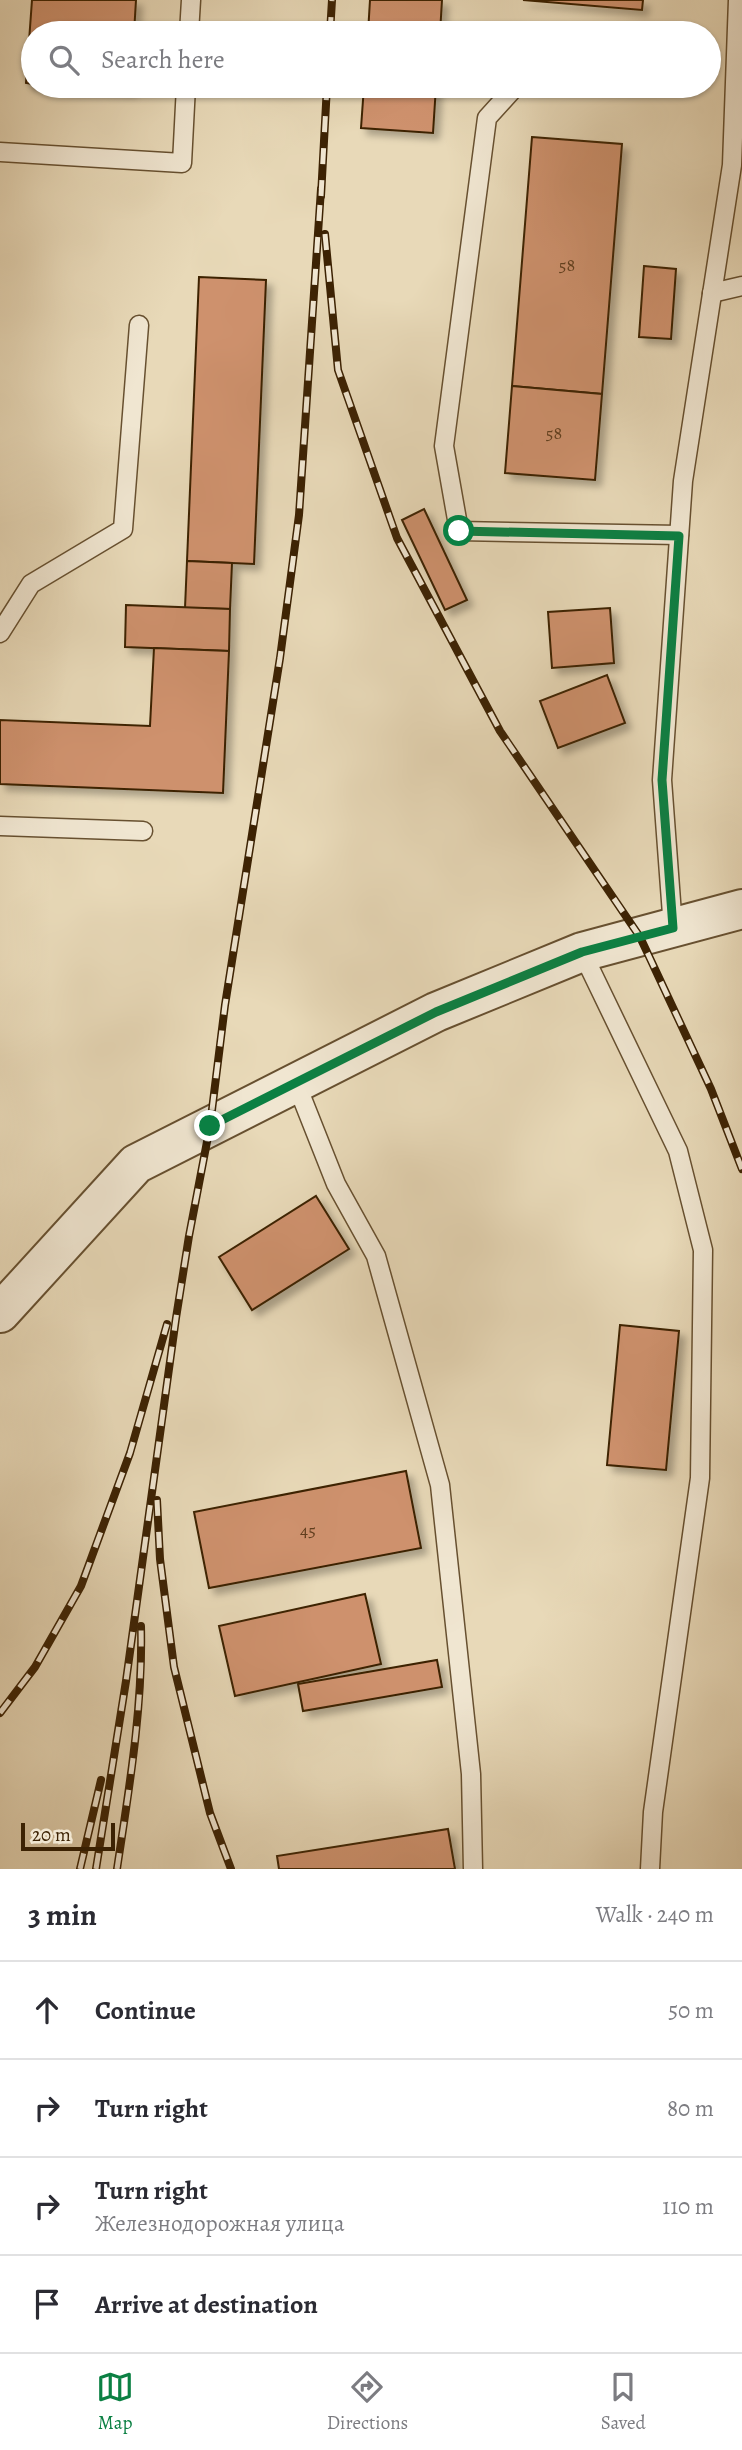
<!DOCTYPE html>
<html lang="en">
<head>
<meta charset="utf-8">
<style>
	body { margin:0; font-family:Alegreya,serif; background:#f2f2f3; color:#2b2b33 }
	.scale { position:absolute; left:21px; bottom:18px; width:94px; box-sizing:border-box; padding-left:7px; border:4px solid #3c2203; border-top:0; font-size:19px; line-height:24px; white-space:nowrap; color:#3c2203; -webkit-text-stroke:5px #f0e6d1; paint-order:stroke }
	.stop { position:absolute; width:21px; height:21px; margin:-16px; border:5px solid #0b8043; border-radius:50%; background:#fff }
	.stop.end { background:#0b8043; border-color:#fff; box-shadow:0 2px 7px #0008 }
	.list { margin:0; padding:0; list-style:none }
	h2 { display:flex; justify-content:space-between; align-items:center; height:91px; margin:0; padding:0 28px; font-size:30px }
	h2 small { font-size:23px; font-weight:400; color:#7c7c81 }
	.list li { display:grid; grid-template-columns:46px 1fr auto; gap:21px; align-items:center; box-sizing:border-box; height:98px; padding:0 28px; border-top:2px solid #e1e1e2 }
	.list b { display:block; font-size:26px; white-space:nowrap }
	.list p { margin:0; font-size:23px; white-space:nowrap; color:#7c7c81 }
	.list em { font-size:23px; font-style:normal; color:#7c7c81 }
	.icon { flex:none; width:38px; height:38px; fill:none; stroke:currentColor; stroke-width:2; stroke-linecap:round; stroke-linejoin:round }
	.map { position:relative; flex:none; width:742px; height:1869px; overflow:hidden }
	.search { position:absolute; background:#fff; box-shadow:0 2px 5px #0004; left:21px; right:21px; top:21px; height:77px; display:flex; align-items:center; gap:18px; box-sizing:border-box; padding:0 24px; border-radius:38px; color:#7c7c81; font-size:26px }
	.sheet { height:483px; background:#fff }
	nav { display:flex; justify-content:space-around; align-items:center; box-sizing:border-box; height:98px; border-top:2px solid #e1e1e2; background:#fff; font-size:19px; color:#7c7c81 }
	nav a { display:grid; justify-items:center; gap:4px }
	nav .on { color:#0b8043 }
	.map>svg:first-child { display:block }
	.building { fill:#ce916d; stroke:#3c2203; stroke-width:2; filter:url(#shadow) }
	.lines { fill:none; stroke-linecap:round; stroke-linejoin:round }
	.service-casing { stroke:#675030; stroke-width:21 }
	.tertiary-casing { stroke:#675030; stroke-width:42 }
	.service { stroke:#f0e6d1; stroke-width:18 }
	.tertiary { stroke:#f0e6d1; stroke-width:38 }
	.rail-casing { stroke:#3c2203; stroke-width:8 }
	.rail { stroke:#f0e6d1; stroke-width:5; stroke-dasharray:16; stroke-linecap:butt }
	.route { stroke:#0b8043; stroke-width:9 }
	.labels { text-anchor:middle; stroke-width:5; stroke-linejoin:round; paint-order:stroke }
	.number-label { font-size:18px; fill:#603e1e }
</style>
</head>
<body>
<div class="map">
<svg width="742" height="1869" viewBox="0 0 742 1869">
	<defs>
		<filter id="shadow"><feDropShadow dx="6" dy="6" stdDeviation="3.5" flood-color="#0004"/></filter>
	</defs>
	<rect width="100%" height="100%" fill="#e8d9b8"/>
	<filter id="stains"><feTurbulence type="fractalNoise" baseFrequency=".00286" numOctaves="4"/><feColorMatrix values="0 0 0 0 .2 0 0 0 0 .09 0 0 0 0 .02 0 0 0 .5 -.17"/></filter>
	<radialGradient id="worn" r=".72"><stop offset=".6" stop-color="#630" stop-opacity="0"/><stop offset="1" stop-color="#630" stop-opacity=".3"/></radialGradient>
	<g class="building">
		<polygon points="32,0 136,0 134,33 33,33 33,84 26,83"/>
		<polygon points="370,0 442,0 440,33 368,33"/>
		<polygon points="523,0 643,0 642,10"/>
		<polygon points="64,86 130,86 130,90"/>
		<polygon points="364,86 436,86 433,133 361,128"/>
		<polygon points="532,137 622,144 602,394 512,386"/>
		<polygon points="644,266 676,269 671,339 639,337"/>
		<polygon points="199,277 266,280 254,564 187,561"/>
		<polygon points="512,386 602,394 595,480 505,473"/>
		<polygon points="424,509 467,600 445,610 402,520"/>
		<polygon points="187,561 232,563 230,609 185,608"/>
		<polygon points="126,605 230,609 229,651 125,647"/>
		<polygon points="610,608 614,663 552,668 548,612"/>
		<polygon points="154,648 229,651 223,793 0,784 0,720 150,726"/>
		<polygon points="607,675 625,723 558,748 540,701"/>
		<polygon points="316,1196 349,1249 252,1310 219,1257"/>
		<polygon points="620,1325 679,1331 666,1470 607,1465"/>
		<polygon points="406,1471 421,1548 209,1588 194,1512"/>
		<polygon points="365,1594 381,1664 235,1696 219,1626"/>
		<polygon points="437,1660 442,1687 303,1711 298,1684"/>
		<polygon points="448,1829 455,1869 279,1869 277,1856"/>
	</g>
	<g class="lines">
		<g class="service-casing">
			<g id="service">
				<polyline points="189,33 191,0"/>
				<polyline points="516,86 487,118 444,446 459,531 679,535"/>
				<polyline points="0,152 182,163 186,86"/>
				<polyline points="712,293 742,286"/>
				<polyline points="0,633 31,584 123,529 139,325"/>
				<polyline points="0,826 143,831"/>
				<polyline points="673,928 662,780 683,481 732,165 738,0"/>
				<polyline points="582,952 678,1151 703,1250 700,1478 653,1812 650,1869"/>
				<polyline points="296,1083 336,1184 376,1256 440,1485 471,1774 473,1869"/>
			</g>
		</g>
		<g class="tertiary-casing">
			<polyline id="tertiary" points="0,1313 136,1164 436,1012 582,952 742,909"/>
		</g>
		<use href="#service" class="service"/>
		<use href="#tertiary" class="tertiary"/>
		<g class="rail-casing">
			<g id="rail">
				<polyline points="330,33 332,0"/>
				<polyline points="321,196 327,86"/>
				<polyline points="325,234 338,370 397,538 500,731 640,937 711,1089 742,1169"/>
				<polyline points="157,1500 160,1559 174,1667 210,1813 231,1869"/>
				<polyline points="0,1713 35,1667 81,1586 130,1453 167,1324"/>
				<polyline points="80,1869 101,1780"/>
				<polyline points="96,1869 126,1681 176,1318 189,1236 210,1126 225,1005 280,658 299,515 321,189"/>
				<path d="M117,1869c12,-80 26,-162 24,-243"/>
			</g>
		</g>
		<use href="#rail" class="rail"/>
	</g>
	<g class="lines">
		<polyline class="route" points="210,1126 436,1012 582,952 673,928 662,780 679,536 459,531"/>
	</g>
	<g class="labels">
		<g class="number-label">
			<text x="567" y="271">58</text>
			<text x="554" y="439">58</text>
			<text x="308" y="1536">45</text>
		</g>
	</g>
	<rect width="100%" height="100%" filter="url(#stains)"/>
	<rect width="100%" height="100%" fill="url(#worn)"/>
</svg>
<div class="scale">20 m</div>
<div class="stop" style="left:459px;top:531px"></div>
<div class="stop end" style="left:210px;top:1126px"></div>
<div class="search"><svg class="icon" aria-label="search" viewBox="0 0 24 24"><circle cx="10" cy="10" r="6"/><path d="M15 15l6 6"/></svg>Search here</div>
</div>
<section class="sheet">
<h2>3 min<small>Walk · 240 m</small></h2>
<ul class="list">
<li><svg class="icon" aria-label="ahead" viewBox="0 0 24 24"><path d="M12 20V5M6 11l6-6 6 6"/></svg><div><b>Continue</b></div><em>50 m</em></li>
<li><svg class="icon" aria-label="right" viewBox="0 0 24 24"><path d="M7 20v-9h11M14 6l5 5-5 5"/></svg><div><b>Turn right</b></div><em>80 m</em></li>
<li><svg class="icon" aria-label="right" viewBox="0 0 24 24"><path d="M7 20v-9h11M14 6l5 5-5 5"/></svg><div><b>Turn right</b><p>Железнодорожная улица</p></div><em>110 m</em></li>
<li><svg class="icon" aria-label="arrive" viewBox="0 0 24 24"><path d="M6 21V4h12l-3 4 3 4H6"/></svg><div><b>Arrive at destination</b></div></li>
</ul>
</section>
<nav>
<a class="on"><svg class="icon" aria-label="map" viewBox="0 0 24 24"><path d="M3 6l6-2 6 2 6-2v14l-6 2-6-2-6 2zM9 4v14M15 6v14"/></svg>Map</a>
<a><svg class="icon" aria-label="directions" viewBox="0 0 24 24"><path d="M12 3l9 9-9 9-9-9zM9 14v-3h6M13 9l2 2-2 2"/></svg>Directions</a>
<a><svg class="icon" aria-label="saved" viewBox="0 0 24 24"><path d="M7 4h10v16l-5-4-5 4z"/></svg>Saved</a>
</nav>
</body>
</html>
